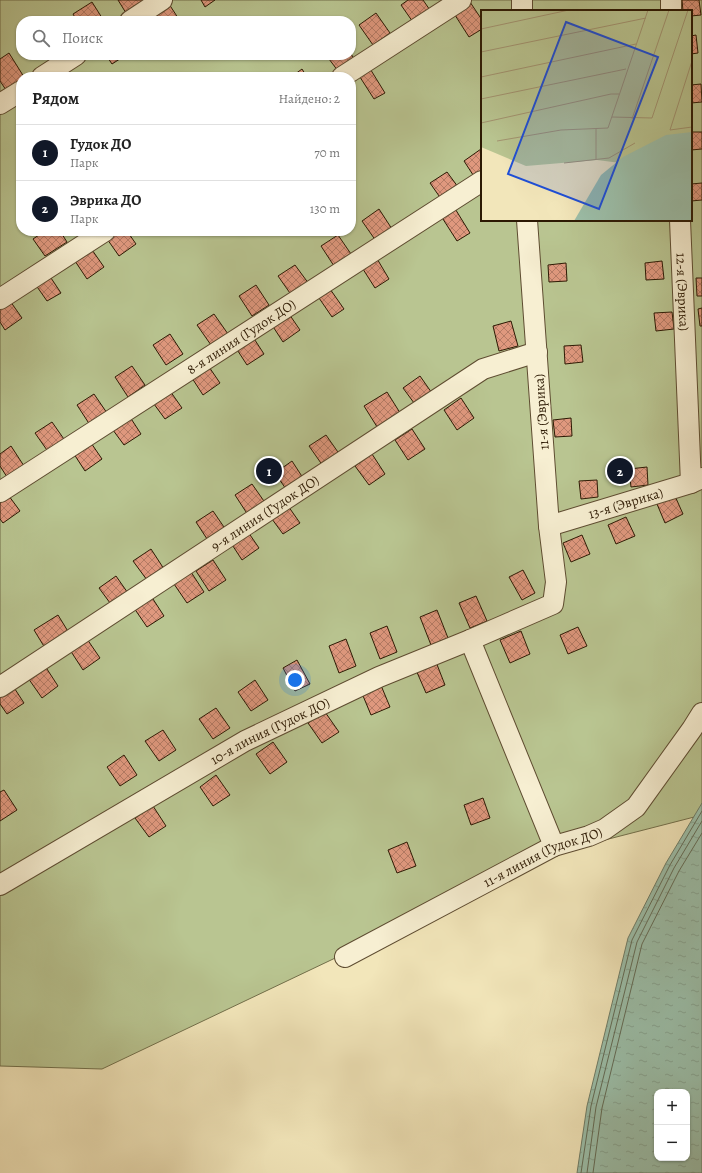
<!DOCTYPE html>
<html lang="ru">
<head>
<meta charset="utf-8">
<style>
	body { margin:0; font-family:Alegreya,serif; background:#f6f6f6; color:#222 }
	.controls { position:absolute; right:12px; bottom:12px; display:grid; overflow:hidden; border-radius:8px; box-shadow:0 1px 3px #0004 }
	.controls button { width:36px; height:36px; display:grid; place-items:center; padding:0; border:0; border-bottom:1px solid #e0e0e0; background:#fff; color:#222; font:20px sans-serif }
	.you { position:absolute; left:295px; top:680px; width:14px; height:14px; margin:-10px; border:3px solid #fff; border-radius:50%; background:#1a73e8; box-shadow:0 0 0 6px #1a73e833 }
	.badge { display:grid; place-items:center; width:26px; height:26px; border-radius:50%; background:#111827; color:#fff; font-size:13px; font-weight:700 }
	.pin { position:absolute; translate:-50% -50%; border:2px solid #fff; box-shadow:0 1px 4px #0006 }
	.list { margin:0; padding:0; list-style:none }
	h2 { display:flex; justify-content:space-between; align-items:center; height:52px; margin:0; padding:0 16px; font-size:17px }
	h2 small { font-size:13px; font-weight:400; color:#767676 }
	.list li { display:grid; grid-template-columns:26px 1fr auto; gap:12px; align-items:center; box-sizing:border-box; height:56px; padding:0 16px; border-top:1px solid #e0e0e0 }
	.list b { display:block; font-size:15px; white-space:nowrap }
	.list p { margin:0; font-size:13px; white-space:nowrap; color:#767676 }
	.list em { font-size:13px; font-style:normal; color:#767676 }
	.icon { flex:none; width:22px; height:22px; fill:none; stroke:currentColor; stroke-width:2; stroke-linecap:round; stroke-linejoin:round }
	.map { position:relative; flex:none; width:702px; height:1173px; overflow:hidden }
	.search { position:absolute; background:#fff; box-shadow:0 1px 3px #0004; left:16px; top:16px; width:340px; height:44px; display:flex; align-items:center; gap:10px; box-sizing:border-box; padding:0 14px; border-radius:16px; color:#767676; font-size:15px }
	.panel { position:absolute; background:#fff; box-shadow:0 1px 3px #0004; left:16px; top:72px; width:340px; height:164px; border-radius:16px }
	.map>svg:first-child { display:block }
	.garden { fill:#b9c591; stroke:#726f4a; fill-rule:evenodd }
	.water { fill:url(#water-ripples); stroke:#6f7d68; fill-rule:evenodd }
	.lines { fill:none; stroke-linecap:round; stroke-linejoin:round }
	.shore { stroke:#646c57; stroke-width:1 }
	.building { fill:url(#building-cross-hatch); stroke:#2c1903 }
	.minor-casing { stroke:#5e4c31; stroke-width:22 }
	.minor { stroke:#f7efd2; stroke-width:20 }
	.labels { text-anchor:middle; stroke-width:3; stroke-linejoin:round; paint-order:stroke }
	.street-label { font-size:14px; fill:#2c1903; stroke:#f7efd2 }
	.inset-road { fill:none; stroke:#a39471; stroke-width:1 }
	.view { fill:#1d4ed8; fill-opacity:0.15; stroke:#1d4ed8; stroke-width:2 }
	.inset-edge { fill:none; stroke:#2c1903; stroke-width:2 }
</style>
</head>
<body>
<div class="map">
<svg width="702" height="1173" viewBox="0 0 702 1173">
	<defs>
		<pattern id="water-ripples" width="26" height="14" patternUnits="userSpaceOnUse"><rect width="26" height="14" fill="#9cc0ab"/><path d="M2 4q2-2 4 0t4 0M15 11q2-2 4 0t4 0" fill="none" stroke="#87a492"/></pattern>
		<pattern id="building-cross-hatch" width="8" height="8" patternUnits="userSpaceOnUse"><rect width="8" height="8" fill="#df987e"/><path d="M0 0l8 8M0 8l8-8" fill="none" stroke="#b57b65"/></pattern>
	</defs>
	<rect width="100%" height="100%" fill="#f2e6ba"/>
	<filter id="stains"><feTurbulence type="fractalNoise" baseFrequency=".005" numOctaves="4"/><feColorMatrix values="0 0 0 0 .2 0 0 0 0 .09 0 0 0 0 .02 0 0 0 .5 -.17"/></filter>
	<radialGradient id="worn" r=".72"><stop offset=".6" stop-color="#630" stop-opacity="0"/><stop offset="1" stop-color="#630" stop-opacity=".3"/></radialGradient>
	<path class="garden" d="M0,0h516l1,11h-35v209h209v-209h-172v-11h183v815l-144,37 -456,217 -102,-3zM21,21h330v34h-330zM21,77h330v154h-330z"/>
	<path class="water" d="M702,803v370h-125l10,-67 41,-168 38,-75zM657,1092h30v66h-30z"/>
	<g class="lines">
		<g class="shore">
			<polyline points="581,1173 591,1106 632,940 670,865 702,811"/>
			<polyline points="587,1173 596,1107 637,942 674,868 702,821"/>
			<polyline points="593,1173 602,1108 642,944 679,871 702,833"/>
		</g>
	</g>
	<g class="building">
		<polygon points="118,0 144,0 126,13"/>
		<polygon points="201,0 215,0 205,7"/>
		<polygon points="408,0 423,0 432,13 415,25 401,5"/>
		<polygon points="682,0 699,0 701,15 691,16 691,11 683,11"/>
		<polygon points="92,2 104,21 77,21 73,14"/>
		<polygon points="470,2 482,20 482,29 469,37 453,12"/>
		<polygon points="169,4 180,21 155,21 152,15"/>
		<polygon points="376,13 390,33 373,45 359,25"/>
		<polygon points="696,35 698,53 691,54 691,36"/>
		<polygon points="9,53 24,77 21,77 21,80 6,90 0,81 0,59"/>
		<polygon points="351,54 355,60 338,71 326,55"/>
		<polygon points="106,55 126,55 112,64"/>
		<polygon points="369,67 385,93 374,99 358,74"/>
		<polygon points="302,69 307,77 291,77"/>
		<polygon points="701,84 702,102 691,103 691,85"/>
		<polygon points="691,132 702,132 702,149 691,150"/>
		<polygon points="481,149 482,151 482,178 477,181 464,161"/>
		<polygon points="447,172 461,191 444,203 430,183"/>
		<polygon points="702,183 702,200 691,201 691,184"/>
		<polygon points="454,207 470,233 457,241 441,216"/>
		<polygon points="379,209 392,229 376,241 362,221"/>
		<polygon points="45,231 60,231 67,242 45,256 33,239"/>
		<polygon points="112,231 127,231 136,244 119,256 105,236"/>
		<polygon points="338,235 351,254 334,266 321,246"/>
		<polygon points="90,247 104,267 87,279 73,258"/>
		<polygon points="376,257 389,279 375,288 361,266"/>
		<polygon points="662,261 664,279 646,280 645,263"/>
		<polygon points="566,263 567,281 549,282 548,265"/>
		<polygon points="295,265 309,284 292,296 278,276"/>
		<polygon points="47,272 61,293 47,301 33,281"/>
		<polygon points="696,278 702,278 702,296 697,296"/>
		<polygon points="256,285 269,305 252,316 239,296"/>
		<polygon points="330,289 344,309 332,317 319,298"/>
		<polygon points="8,298 22,318 5,330 0,322 0,304"/>
		<polygon points="702,308 702,326 700,326 698,309"/>
		<polygon points="287,311 300,330 283,342 270,322"/>
		<polygon points="672,312 674,329 656,331 654,313"/>
		<polygon points="214,314 228,334 211,345 197,325"/>
		<polygon points="511,321 518,346 499,351 493,326"/>
		<polygon points="170,334 183,354 166,365 153,345"/>
		<polygon points="251,334 264,354 247,365 234,345"/>
		<polygon points="581,345 583,362 565,364 564,346"/>
		<polygon points="207,364 220,383 203,395 190,375"/>
		<polygon points="132,366 145,385 128,397 115,377"/>
		<polygon points="420,376 434,396 417,407 403,388"/>
		<polygon points="168,388 182,408 165,419 151,400"/>
		<polygon points="387,392 402,416 379,430 364,406"/>
		<polygon points="94,394 107,413 90,425 77,405"/>
		<polygon points="461,398 474,418 457,430 444,410"/>
		<polygon points="128,414 141,434 124,445 110,426"/>
		<polygon points="571,418 572,436 555,437 553,420"/>
		<polygon points="52,422 66,442 49,453 35,433"/>
		<polygon points="412,429 425,449 408,460 395,440"/>
		<polygon points="326,435 340,455 323,466 309,446"/>
		<polygon points="89,440 102,459 85,471 72,451"/>
		<polygon points="11,446 24,466 7,477 0,466 0,454"/>
		<polygon points="372,454 385,474 369,485 355,466"/>
		<polygon points="292,461 305,481 288,492 275,473"/>
		<polygon points="647,467 648,485 631,487 629,469"/>
		<polygon points="597,480 598,497 581,499 579,481"/>
		<polygon points="252,484 266,504 248,515 235,495"/>
		<polygon points="6,492 20,511 3,523 0,519 0,496"/>
		<polygon points="675,496 683,514 665,523 657,504"/>
		<polygon points="286,503 300,523 283,534 269,515"/>
		<polygon points="213,511 226,530 209,542 196,522"/>
		<polygon points="626,517 635,536 616,544 608,525"/>
		<polygon points="246,529 259,548 242,560 229,540"/>
		<polygon points="582,535 590,554 571,562 563,543"/>
		<polygon points="151,549 164,569 147,580 133,561"/>
		<polygon points="213,560 226,580 209,591 196,571"/>
		<polygon points="523,570 535,593 522,600 509,577"/>
		<polygon points="191,572 204,592 187,603 174,584"/>
		<polygon points="116,576 130,596 113,607 99,588"/>
		<polygon points="151,596 164,616 147,627 134,608"/>
		<polygon points="476,596 487,621 470,628 459,603"/>
		<polygon points="437,610 448,638 431,645 420,617"/>
		<polygon points="58,615 69,633 45,648 34,630"/>
		<polygon points="387,626 397,652 380,659 370,633"/>
		<polygon points="578,627 587,646 568,654 560,635"/>
		<polygon points="521,631 530,654 510,663 500,640"/>
		<polygon points="87,639 100,658 83,670 70,650"/>
		<polygon points="346,639 356,666 339,673 329,646"/>
		<polygon points="297,660 310,684 295,691 283,668"/>
		<polygon points="436,662 445,685 426,693 416,670"/>
		<polygon points="45,666 58,686 42,698 28,678"/>
		<polygon points="255,680 268,700 251,711 238,692"/>
		<polygon points="11,683 24,703 7,714 0,704 0,690"/>
		<polygon points="380,683 390,707 371,715 361,691"/>
		<polygon points="216,708 230,728 213,739 199,719"/>
		<polygon points="325,712 339,732 322,743 308,723"/>
		<polygon points="163,730 176,750 159,761 145,741"/>
		<polygon points="273,742 287,762 270,774 256,754"/>
		<polygon points="124,755 137,775 120,786 107,767"/>
		<polygon points="216,775 230,795 213,806 200,787"/>
		<polygon points="4,790 17,810 0,821 0,792"/>
		<polygon points="483,798 490,818 471,825 464,805"/>
		<polygon points="153,806 166,826 149,837 135,818"/>
		<polygon points="407,842 416,866 397,873 388,850"/>
	</g>
	<g class="lines">
		<g class="minor-casing">
			<g id="minor">
				<polyline points="522,0 522,11"/>
				<polyline points="671,0 671,11"/>
				<polyline points="130,21 162,0"/>
				<polyline points="42,77 76,55"/>
				<polyline points="342,77 461,0"/>
				<polyline points="0,104 21,91"/>
				<path id="s1" d="M680,220l11,263"/>
				<polyline points="0,299 105,231"/>
				<path id="s2" d="M0,492l482,-311"/>
				<path id="s3" d="M549,526l142,-43 11,-5"/>
				<polyline points="470,640 554,846"/>
				<path id="s4" d="M0,687l483,-318 54,-17"/>
				<path id="s5" d="M0,885l245,-144 134,-64 91,-37 83,-36 3,-22 -7,-56 -22,-306"/>
				<path id="s6" d="M345,957l209,-111 35,-10 16,-7 31,-22 56,-78 10,-16"/>
			</g>
		</g>
		<use href="#minor" class="minor"/>
	</g>
	<g class="labels">
		<g class="street-label">
			<text dy="5" stroke="none"><textPath href="#s1" startOffset="72">12-я (Эврика)</textPath></text>
			<text dy="5" stroke="none"><textPath href="#s2" startOffset="287">8-я линия (Гудок ДО)</textPath></text>
			<text transform="translate(541 412) rotate(-94)" y="5">11-я (Эврика)</text>
			<text dy="5" stroke="none"><textPath href="#s3" startOffset="80">13-я (Эврика)</textPath></text>
			<text dy="5" stroke="none"><textPath href="#s4" startOffset="317">9-я линия (Гудок ДО)</textPath></text>
			<text dy="5" stroke="none"><textPath href="#s5" startOffset="311">10-я линия (Гудок ДО)</textPath></text>
			<text dy="5" stroke="none"><textPath href="#s6" startOffset="222">11-я линия (Гудок ДО)</textPath></text>
		</g>
	</g>
	<g transform="translate(481 10)">
		<rect width="211" height="211" fill="#f2e6ba"/>
		<path d="M0,0h211v162l-95,-12 -71,6 -45,-19z" fill="#b9c591"/>
		<path d="M211,122v89h-118l27,-46 22,-18 43,-22z" fill="#9cc0ab"/>
		<path class="inset-road" d="M0,19l88,-19M0,42l165,-34M211,51l-22,69 22,-3M0,67l155,-33M0,89l145,-30M131,107l40,1 36,-108M151,109l37,-109M0,113l130,-29h8M115,118v31M16,131l64,-11 47,-2 40,-118M83,153l45,-5 26,-15"/>
		<path class="view" d="M85,12l92,35 -59,152 -91,-35z"/>
		<rect width="211" height="211" class="inset-edge"/>
	</g>
	<rect width="100%" height="100%" filter="url(#stains)"/>
	<rect width="100%" height="100%" fill="url(#worn)"/>
</svg>
<div class="controls">
<button>+</button>
<button>−</button>
</div>
<div class="you"></div>
<div class="pin badge" style="left:269px;top:471px">1</div>
<div class="pin badge" style="left:620px;top:471px">2</div>
<div class="search"><svg class="icon" aria-label="search" viewBox="0 0 24 24"><circle cx="10" cy="10" r="6"/><path d="M15 15l6 6"/></svg>Поиск</div>
<section class="panel">
<h2>Рядом<small>Найдено: 2</small></h2>
<ul class="list">
<li><span class="badge">1</span><div><b>Гудок ДО</b><p>Парк</p></div><em>70 m</em></li>
<li><span class="badge">2</span><div><b>Эврика ДО</b><p>Парк</p></div><em>130 m</em></li>
</ul>
</section>
</div>
</body>
</html>
